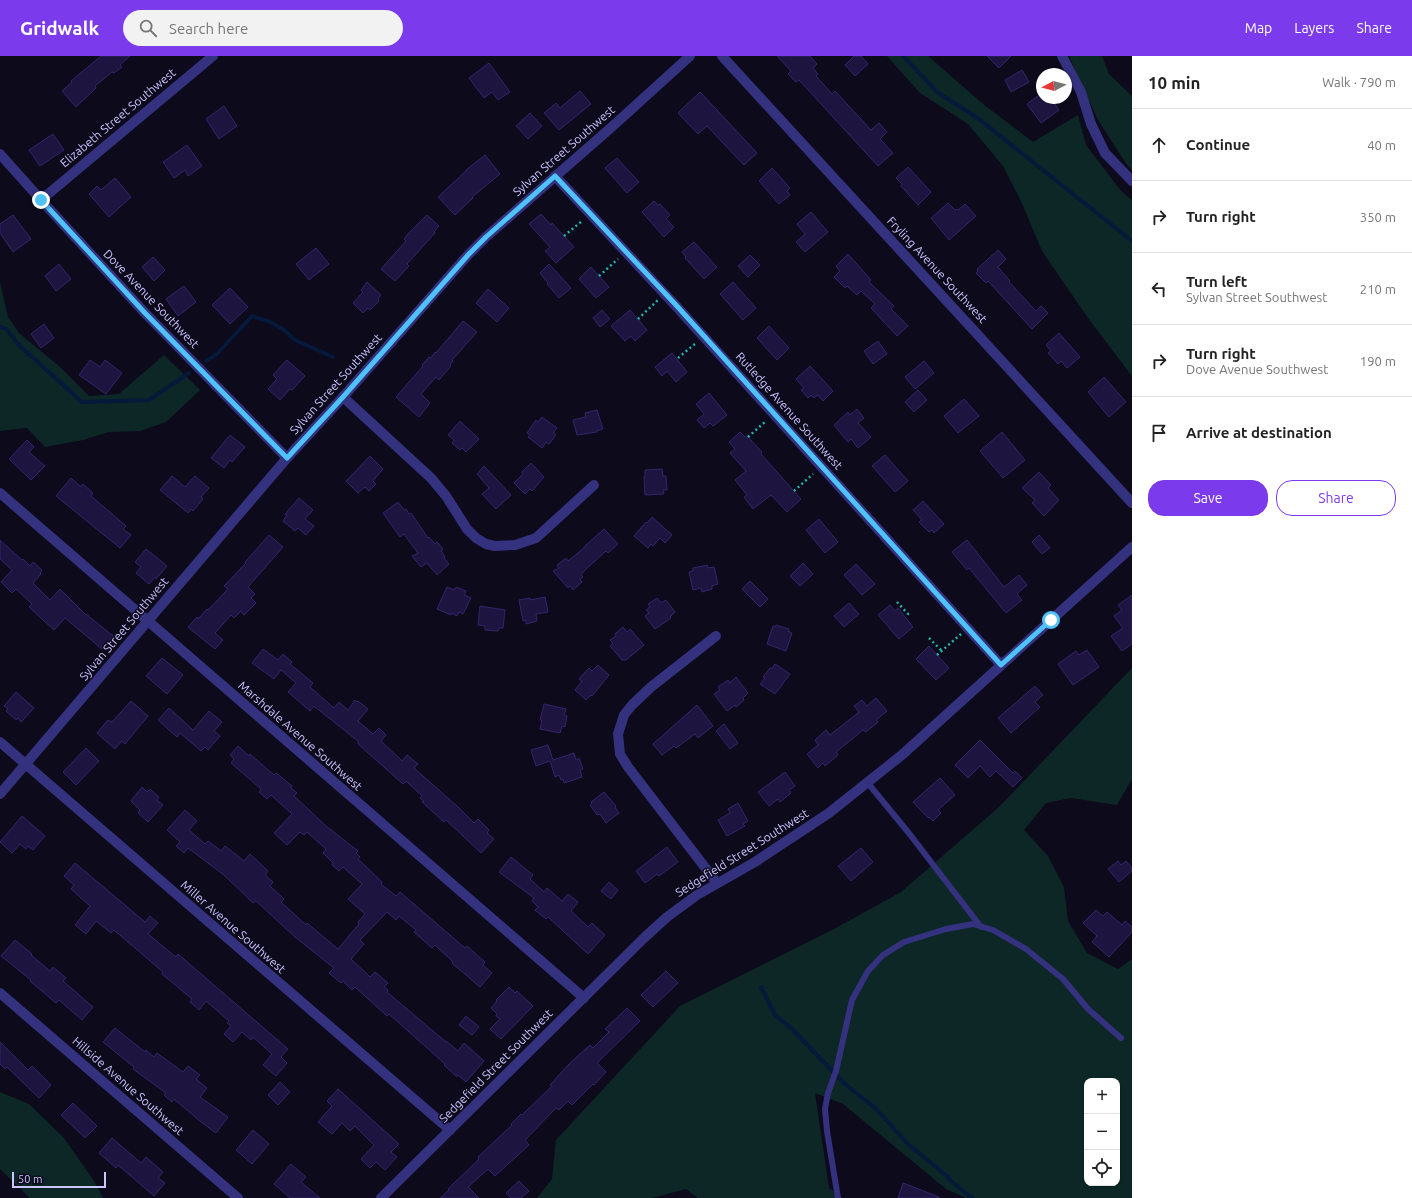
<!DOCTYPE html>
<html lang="en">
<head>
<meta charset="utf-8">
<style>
	body { margin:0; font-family:Ubuntu,sans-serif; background:#f2f2f2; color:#222 }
	.controls { position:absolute; right:12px; bottom:12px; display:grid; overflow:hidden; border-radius:8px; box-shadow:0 1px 3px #0004 }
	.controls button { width:36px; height:36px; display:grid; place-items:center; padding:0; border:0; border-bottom:1px solid #e0e0e0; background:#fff; color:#222; font:20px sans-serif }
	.compass { position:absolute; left:1036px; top:12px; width:36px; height:36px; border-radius:50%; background:#fff; box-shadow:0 1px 3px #0004; rotate:263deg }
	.scale { position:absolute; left:12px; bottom:10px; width:94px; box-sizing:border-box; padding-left:4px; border:2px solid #cbc5ff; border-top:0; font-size:11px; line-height:14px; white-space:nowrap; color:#cbc5ff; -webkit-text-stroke:3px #0d0a1c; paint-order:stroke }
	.stop { position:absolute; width:12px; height:12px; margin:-9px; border:3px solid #4fc3f7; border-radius:50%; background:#fff }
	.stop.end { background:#4fc3f7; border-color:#fff; box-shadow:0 1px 4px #0008 }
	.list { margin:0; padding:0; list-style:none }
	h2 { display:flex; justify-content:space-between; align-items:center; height:52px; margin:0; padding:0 16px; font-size:17px }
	h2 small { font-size:13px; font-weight:400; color:#767676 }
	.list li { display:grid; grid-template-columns:26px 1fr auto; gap:12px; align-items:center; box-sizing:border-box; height:72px; padding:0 16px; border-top:1px solid #e0e0e0 }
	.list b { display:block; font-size:15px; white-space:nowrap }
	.list p { margin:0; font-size:13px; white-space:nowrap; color:#767676 }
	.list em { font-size:13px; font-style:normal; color:#767676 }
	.actions { display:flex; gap:8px; padding:12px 16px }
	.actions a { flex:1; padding:9px 0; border:1px solid #7c3aed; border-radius:16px; text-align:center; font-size:14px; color:#7c3aed }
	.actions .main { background:#7c3aed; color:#fff }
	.icon { flex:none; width:22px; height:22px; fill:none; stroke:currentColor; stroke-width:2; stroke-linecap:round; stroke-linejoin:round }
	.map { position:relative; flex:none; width:1132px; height:1142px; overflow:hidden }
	header { display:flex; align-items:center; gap:24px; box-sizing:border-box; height:56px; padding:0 20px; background:#7c3aed; color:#fff }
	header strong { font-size:19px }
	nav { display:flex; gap:22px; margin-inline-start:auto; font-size:14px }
	.search { width:280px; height:36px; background:#f2f2f2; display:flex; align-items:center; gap:10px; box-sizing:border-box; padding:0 14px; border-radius:22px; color:#767676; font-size:15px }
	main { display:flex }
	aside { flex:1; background:#fff }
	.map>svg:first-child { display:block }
	.green { fill:#0c2726; fill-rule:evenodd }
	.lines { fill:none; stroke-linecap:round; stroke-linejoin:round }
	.stream { stroke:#05193a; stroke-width:4 }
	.building { fill:#1d153f; stroke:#33256c }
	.path { stroke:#24b4ab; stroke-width:2.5; stroke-dasharray:2 3; stroke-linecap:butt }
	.service { stroke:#34317f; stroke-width:6 }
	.minor { stroke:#34317f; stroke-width:10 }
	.route { stroke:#4fc3f7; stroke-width:5 }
	.labels { text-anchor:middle; stroke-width:3; stroke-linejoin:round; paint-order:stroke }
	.street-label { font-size:12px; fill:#cbc5ff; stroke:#0d0a1c }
</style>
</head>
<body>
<header>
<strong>Gridwalk</strong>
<div class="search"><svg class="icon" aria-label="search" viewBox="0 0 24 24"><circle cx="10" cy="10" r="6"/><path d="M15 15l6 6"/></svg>Search here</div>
<nav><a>Map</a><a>Layers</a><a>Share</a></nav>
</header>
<main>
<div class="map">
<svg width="1132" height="1142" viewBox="0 0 1132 1142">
	<rect width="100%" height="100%" fill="#0d0a1c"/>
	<g class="green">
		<polygon points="887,0 928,0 983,48 1033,86 1078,59 1086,89 1121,135 1132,144 1132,320 1088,262 1042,195 1021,145 1003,110 968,68 920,37"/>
		<polygon points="1069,0 1102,0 1109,18 1132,40 1132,114 1127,109 1098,64"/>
		<polygon points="0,226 8,261 19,277 59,310 89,340 119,338 164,299 200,334 166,366 140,375 109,376 83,384 45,391 27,372 0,375"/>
		<path d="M1132,612v111l-15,26 -46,-7 -25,5 -22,27 24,26 16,31 4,34 19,32 31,16 14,-10v239h-166l-20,-9 -103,-85 -28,-11 14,95 14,10h-145l-12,-9 -34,9h-115l15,-19 4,-39 124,-134 154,-77 67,-37 98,-85zM1087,1025h30v102h-30z"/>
		<polygon points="0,1036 29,1048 64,1082 94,1125 103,1142 30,1142 0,1113"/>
	</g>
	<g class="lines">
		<g class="stream">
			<polyline points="903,0 937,36 979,63 1132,185"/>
			<polyline points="0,271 6,273 21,291 82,346 149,344 189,317"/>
			<polyline points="206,305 216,299 252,260 270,266 283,273 295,284 333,301"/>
			<polyline points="761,931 775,959 792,973 845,1028 875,1052 909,1089 947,1120 951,1125 972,1142"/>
		</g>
	</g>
	<g class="building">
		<polygon points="101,0 130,0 120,9 122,11 114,17 112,16 95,30 96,32 76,51 62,35 72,26 71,25"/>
		<polygon points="777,0 810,0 817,8 813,12 818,18 816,20 832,38 835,35 871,74 879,67 887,76 880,83 893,97 878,110 799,24 796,26 788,18 791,15"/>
		<polygon points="854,0 861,0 868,8 855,20 845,9"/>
		<polygon points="987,0 1011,0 999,12"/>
		<polygon points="489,7 510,36 498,44 492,36 484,42 469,22"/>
		<polygon points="1022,14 1029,26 1011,36 1005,24"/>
		<polygon points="580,35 591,48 559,74 544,57 556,47 560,52"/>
		<polygon points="700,36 757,97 744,109 707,70 698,78 678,57"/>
		<polygon points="1042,37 1042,42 1051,42 1059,54 1041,67 1027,48"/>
		<polygon points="224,50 237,70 219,83 206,63"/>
		<polygon points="530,57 542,70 528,83 516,70"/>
		<polygon points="53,78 64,94 40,110 29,94"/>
		<polygon points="187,89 202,110 188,120 185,114 174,122 163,106"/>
		<polygon points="485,99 500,118 472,141 473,142 455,159 438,141 466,115 466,114"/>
		<polygon points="617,102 639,126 627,137 605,112"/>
		<polygon points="908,111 931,136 918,149 901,130 902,128 896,122"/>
		<polygon points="772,112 790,132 787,135 790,139 779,148 759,125"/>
		<polygon points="115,122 131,141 109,161 89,138 97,130 101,134"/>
		<polygon points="654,145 658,149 660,148 670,159 666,163 674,171 664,181 642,156"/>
		<polygon points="948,147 955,154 957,153 958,154 965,148 976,160 949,184 931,162"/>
		<polygon points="811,156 828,176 805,196 796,186 805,178 797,168"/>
		<polygon points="541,158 551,169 552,167 574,191 556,207 545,195 550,191 529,168"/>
		<polygon points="13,159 31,183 13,196 0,177 0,168"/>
		<polygon points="427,159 439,170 434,176 435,177 407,208 409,210 395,225 381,213 406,185 404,183 408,178"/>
		<polygon points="694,186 717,211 704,223 685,202 686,201 682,196"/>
		<polygon points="316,192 329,208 309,224 296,208"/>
		<polygon points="998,194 1006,203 998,211 1010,225 1009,226 1036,255 1041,250 1048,257 1032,273 988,225 986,227 976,217 978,215 977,213"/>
		<polygon points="848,198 871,224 869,226 894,250 891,253 908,270 897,280 871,252 875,248 861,235 857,239 847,230 845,232 834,221 840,215 836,210"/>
		<polygon points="750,199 760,209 748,221 738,210"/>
		<polygon points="153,201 165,214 154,225 142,211"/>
		<polygon points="59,208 71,223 56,235 45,220"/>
		<polygon points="549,208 571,232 559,242 547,228 548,227 540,217"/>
		<polygon points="591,211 609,231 596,242 579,223"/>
		<polygon points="367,226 381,239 378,243 379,245 370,254 368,252 363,257 353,247 363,236 361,234"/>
		<polygon points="733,226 756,252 743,264 720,238"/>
		<polygon points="184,230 196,246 178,260 166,243"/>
		<polygon points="230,232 248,251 230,268 212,249"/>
		<polygon points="488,233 509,252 497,266 476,247"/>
		<polygon points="602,254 610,263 600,271 593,262"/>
		<polygon points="630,254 647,274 635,285 631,280 625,285 611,270"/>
		<polygon points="463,265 477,276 452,304 453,305 450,309 451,310 439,324 436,321 421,338 430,347 419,361 396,341 423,310 422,309 429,301 431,302 435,296 436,297"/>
		<polygon points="44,268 54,282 41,292 31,278"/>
		<polygon points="769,270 789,292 777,304 757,282"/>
		<polygon points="1059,277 1080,301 1067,312 1061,305 1058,308 1048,297 1051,295 1046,289"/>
		<polygon points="878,285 887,298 873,308 864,295"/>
		<polygon points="672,297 687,316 676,326 667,315 662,320 655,311"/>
		<polygon points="90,304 100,311 105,304 122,317 106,338 79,319"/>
		<polygon points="287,304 305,320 292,334 290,333 280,344 268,333 277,323 273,319"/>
		<polygon points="924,305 934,317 915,333 905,321"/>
		<polygon points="810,310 833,335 823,345 818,339 814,342 811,339 808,342 801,334 804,332 796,323"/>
		<polygon points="1104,321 1126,346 1109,361 1088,336"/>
		<polygon points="918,334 927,344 914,356 905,346"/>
		<polygon points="709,337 727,359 713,370 710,367 704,372 697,364 704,358 696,348"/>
		<polygon points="964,343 979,360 958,377 944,360"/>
		<polygon points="857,353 864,362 858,367 871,381 858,392 851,383 848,386 834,369 848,356 850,359"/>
		<polygon points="597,354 603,373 596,375 597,376 577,379 573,364 586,361 585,357"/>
		<polygon points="542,361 557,372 553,377 556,379 549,388 546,386 542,392 528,381 530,379 527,377 536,364 538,366"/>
		<polygon points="460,365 479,383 466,396 462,392 460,394 452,387 454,384 448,379"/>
		<polygon points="740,376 745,381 747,380 762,396 761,398 801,443 787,456 771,439 753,453 744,441 747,439 735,424 746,415 730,397 735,393 729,386"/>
		<polygon points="1002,376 1025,404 1003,422 980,395"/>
		<polygon points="230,379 245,391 232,406 230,404 224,412 211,402"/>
		<polygon points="27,384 34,391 29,396 45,410 31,424 9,403"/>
		<polygon points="885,399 908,425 895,436 872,410"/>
		<polygon points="370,400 383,413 373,425 376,428 369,435 365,431 358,437 346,425"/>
		<polygon points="531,407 544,421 532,435 530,433 525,438 514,427 523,418 522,416"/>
		<polygon points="484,410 511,439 496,453 482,438 489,432 477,418"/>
		<polygon points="662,413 663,420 666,420 667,434 663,434 664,438 645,439 644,421 645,421 645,414"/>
		<polygon points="1039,416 1051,429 1048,432 1059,444 1044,460 1032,447 1035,444 1022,432"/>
		<polygon points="172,420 185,431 195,420 209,432 201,441 203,443 193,455 191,453 188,457 160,434"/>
		<polygon points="71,422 81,431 83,428 93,437 91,440 126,470 123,473 131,479 120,492 56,440"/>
		<polygon points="299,442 313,454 305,463 314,470 306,479 298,472 295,475 283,465 287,459 285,458"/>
		<polygon points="923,445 944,468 934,477 932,474 929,476 919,466 922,464 913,454"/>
		<polygon points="398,446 404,454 406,453 409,458 411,457 428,482 429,481 435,488 437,486 443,493 441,495 445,501 444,502 449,508 437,519 427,507 421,511 412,500 418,497 415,493 404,478 400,481 383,457"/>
		<polygon points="652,461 672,479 665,487 660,482 653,490 651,488 648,492 634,480 646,466 647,467"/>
		<polygon points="819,463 838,486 825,497 806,474"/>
		<polygon points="604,473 618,488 608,497 606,495 585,514 581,519 583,521 580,523 582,526 573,534 570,530 568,532 553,515 559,512 557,509 566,502 568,505 585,491 585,490"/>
		<polygon points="269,479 283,491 248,531 255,538 251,542 256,547 244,559 241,555 234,562 231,559 215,577 223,584 215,593 188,571 197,561 198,563 207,553 208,554 228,533 224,530 246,507 245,506"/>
		<polygon points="1039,479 1050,492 1042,498 1032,486"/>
		<polygon points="0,484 22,504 23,503 30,510 33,506 42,514 40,517 41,518 33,527 50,544 60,533 86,559 86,558 113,580 102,593 65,562 54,574 29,551 32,548 16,533 12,537 1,526 12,514 0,503"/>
		<polygon points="967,484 1004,531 1019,519 1027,529 1017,538 1022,544 1006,557 969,512 967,514 952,496"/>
		<polygon points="146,493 167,510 156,523 155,521 149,528 136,517 141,511 135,506"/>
		<polygon points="803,507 813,518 800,530 790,520"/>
		<polygon points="856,508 875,528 862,539 844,519"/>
		<polygon points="707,509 708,512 714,511 718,528 712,530 712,533 702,536 701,532 693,534 689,516 693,515 693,512"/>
		<polygon points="750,525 768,543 760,551 742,533"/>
		<polygon points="447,531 454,534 456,531 466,535 464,539 471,542 463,558 459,556 457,560 452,557 451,559 437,553"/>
		<polygon points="1132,539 1132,588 1122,595 1111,580 1123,572 1114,560 1122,554 1118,549"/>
		<polygon points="545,541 548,556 536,558 537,565 526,568 526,564 523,565 519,544 530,542 530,544"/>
		<polygon points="657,542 661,547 666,544 675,556 670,561 671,562 655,573 645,560 649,557 646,554 650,551 648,548"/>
		<polygon points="849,547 859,558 844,571 834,560"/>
		<polygon points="890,549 895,555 898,552 913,571 899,583 878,559"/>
		<polygon points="480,550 505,554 503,572 499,572 498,575 485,574 485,570 478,569"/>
		<polygon points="776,569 789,573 788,575 792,577 786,595 767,588 773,570 775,571"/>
		<polygon points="623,571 627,576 630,573 644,589 626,604 622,604 610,590 613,587 610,584 616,580 615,578"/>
		<polygon points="929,590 949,612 936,624 916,603"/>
		<polygon points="263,593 278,604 283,598 292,606 290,608 313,627 310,631 334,652 339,646 348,654 355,644 357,646 358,645 368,653 358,665 373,678 379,672 386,679 381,685 402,705 407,699 418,708 414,712 458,751 474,767 478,763 489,774 487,777 494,783 481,797 446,764 444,766 422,746 424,745 420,742 422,740 406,725 403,728 358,688 359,686 314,650 310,655 288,636 296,627 281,614 274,623 252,607"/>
		<polygon points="1087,594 1099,611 1073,629 1058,608 1076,595 1079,599"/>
		<polygon points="162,602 183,619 167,638 146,620"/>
		<polygon points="775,608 790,618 775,638 760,628 765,622 763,621 770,612 772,613"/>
		<polygon points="598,609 609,619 592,640 591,639 586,644 575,634 582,625 579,623 588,613 589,612 592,615"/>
		<polygon points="736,621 748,637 743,642 744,644 736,651 735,649 727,655 714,638 720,634 718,631 728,624 730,627"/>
		<polygon points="1035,630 1043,639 1035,646 1040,651 1011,677 998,662"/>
		<polygon points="16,636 34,652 21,666 18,662 16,664 6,655 8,653 4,650"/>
		<polygon points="876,642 887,655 876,664 878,666 866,676 863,674 836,696 838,699 825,710 823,707 818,712 807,698 818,689 815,684 826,674 830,679 859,656 854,650 862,644 867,650"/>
		<polygon points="131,645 148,660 125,688 122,685 115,693 97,677 108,664 112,666"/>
		<polygon points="544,648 566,653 564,659 567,660 565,671 562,670 560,677 540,673 542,664 540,664"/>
		<polygon points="697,649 713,670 698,682 695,678 676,692 674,690 662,699 653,688"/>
		<polygon points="169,652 193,674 209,655 222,666 214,675 220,680 208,694 205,691 201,695 180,677 177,681 158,664"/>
		<polygon points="724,668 738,687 730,693 716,675"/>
		<polygon points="980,684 1013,717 1015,715 1022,722 1013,731 996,715 990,721 980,710 968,722 955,709"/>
		<polygon points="548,689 553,704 574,697 576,704 579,702 583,713 580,714 582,721 564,727 563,723 561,724 559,719 555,721 550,705 536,710 531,694"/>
		<polygon points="238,690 249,700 250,698 274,719 276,717 292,730 291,732 297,737 294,740 326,770 358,795 356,797 360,801 358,803 382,826 381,828 396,840 400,836 465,892 467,890 485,906 483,909 492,917 480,931 452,907 453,906 435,889 432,892 414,876 416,874 399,860 396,864 387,856 360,884 364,888 351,903 370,921 375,916 388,927 384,931 388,934 387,936 446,986 446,985 458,995 464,987 484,1005 466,1026 458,1019 457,1021 444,1009 445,1008 389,958 387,960 355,931 352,934 343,925 341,927 329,917 334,912 295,881 256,845 253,847 224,819 188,792 184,797 176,790 180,786 167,774 185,754 197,765 189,774 205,788 208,785 221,795 225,790 244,805 250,798 268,815 265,819 273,826 270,830 284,843 281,846 306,869 307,867 338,893 359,868 358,866 365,858 348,843 362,828 343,811 339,815 332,809 333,807 323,797 326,793 307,776 304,779 300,776 287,789 274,777 292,758 271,739 267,743 259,736 261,733 231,707 234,703 230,699"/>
		<polygon points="86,692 99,705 76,729 63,716"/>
		<polygon points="785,716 795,730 789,734 791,737 780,746 778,743 769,750 758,736"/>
		<polygon points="940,722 955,739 938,754 941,757 933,765 929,761 928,762 913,746"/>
		<polygon points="142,731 147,736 150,733 159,741 157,744 163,749 148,766 138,757 140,754 131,745"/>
		<polygon points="604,736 616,750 615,751 619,757 606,767 600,758 597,759 590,749 592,747 591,746"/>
		<polygon points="738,747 748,765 743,768 745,770 727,780 718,764 730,757 728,753"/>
		<polygon points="22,760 45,780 33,794 28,790 26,793 20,788 12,797 0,786"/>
		<polygon points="667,791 678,806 659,820 657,818 645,827 636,815"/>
		<polygon points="861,792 873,806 851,825 838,810"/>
		<polygon points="511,801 533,819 530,823 544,836 547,832 562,845 568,838 578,846 571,855 588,871 592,867 605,879 588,898 548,861 546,863 535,854 538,851 532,845 534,842 499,816"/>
		<polygon points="1118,805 1121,809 1126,805 1132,812 1132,815 1119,826 1108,813"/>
		<polygon points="75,807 145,866 150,860 158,867 148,878 176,901 178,898 288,993 281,1001 287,1007 276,1020 263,1009 272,998 253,981 251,984 242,976 233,986 224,978 231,970 227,967 229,965 206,945 199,954 190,946 192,943 162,918 163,916 114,874 111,877 96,865 86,878 75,869 90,850 71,833 74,829 64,820"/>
		<polygon points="609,826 618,834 611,843 601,835"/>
		<polygon points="1096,854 1103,860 1107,856 1122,869 1125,865 1132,871 1132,876 1109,901 1092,886 1097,880 1083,867"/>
		<polygon points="15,884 32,898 31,899 50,915 53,911 66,922 63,925 93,951 82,964 59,944 56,947 30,925 31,924 1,900"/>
		<polygon points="666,915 678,927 653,951 641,939"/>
		<polygon points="509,931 515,937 517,935 533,950 501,983 490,973 500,963 496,960 497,958 491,952 497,945 496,944"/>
		<polygon points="627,952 640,965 597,1007 606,1016 594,1029 593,1028 572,1049 568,1045 559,1054 556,1052 525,1084 529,1089 495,1120 488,1113 468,1131 479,1142 440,1142 449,1134 448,1133 479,1103 478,1101 512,1069 511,1068 521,1058 522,1059 552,1030 550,1029 570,1007 590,989 593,992 609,976 605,973"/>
		<polygon points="466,960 479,971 472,979 459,969"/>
		<polygon points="115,972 145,996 146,994 154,1001 157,997 183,1016 188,1010 200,1019 196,1023 207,1032 200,1041 228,1061 216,1077 201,1066 174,1043 172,1046 164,1039 166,1037 133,1013 134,1011 103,986"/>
		<polygon points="0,986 28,1014 32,1010 51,1029 39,1042 7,1011 5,1013 0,1008"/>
		<polygon points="280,1026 290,1036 278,1049 268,1039"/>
		<polygon points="338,1033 399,1088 391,1096 397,1101 385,1114 376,1106 370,1112 361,1103 374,1089 355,1070 350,1075 342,1067 332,1078 318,1066 332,1050 327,1045"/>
		<polygon points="73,1047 97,1070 85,1082 61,1059"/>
		<polygon points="253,1074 269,1088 252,1108 236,1094"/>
		<polygon points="112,1082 141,1107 146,1101 163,1116 158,1122 165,1127 154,1140 118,1109 116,1112 99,1097"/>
		<polygon points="291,1108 306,1121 301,1126 320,1142 290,1142 274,1128"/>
		<polygon points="519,1125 529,1135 521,1142 511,1142 506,1137"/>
		<polygon points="903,1127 939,1141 939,1142 898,1142"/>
	</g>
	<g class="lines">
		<g class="path">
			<polyline points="564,180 582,165"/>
			<polyline points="599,220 618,203"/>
			<polyline points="638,263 658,244"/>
			<polyline points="678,302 696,287"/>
			<polyline points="748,381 766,365"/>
			<polyline points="794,435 813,418"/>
			<polyline points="897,546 908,558 905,560"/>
			<polyline points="929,582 942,595"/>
			<polyline points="937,599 961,578"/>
		</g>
		<g class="service">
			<polyline points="867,726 908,776 981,871"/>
			<polyline points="838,1142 827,1075 825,1053 828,1037 836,1015 852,944 868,915 883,899 904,886 946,873 973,868 993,874 1026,893 1063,923 1088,953 1121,982"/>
		</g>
		<g class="minor">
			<polyline points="722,0 1132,447"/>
			<polyline points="1062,0 1081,36 1091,68 1105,97 1132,125"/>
			<polyline points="0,98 41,144 145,257 287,402"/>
			<polyline points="555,120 675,249 1001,609"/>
			<polyline points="41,144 213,0"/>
			<polyline points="343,341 431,422 446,440 467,473 476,482 486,488 495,490 515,489 536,482 594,429"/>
			<polyline points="0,437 584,942"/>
			<polyline points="716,580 651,631 632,649 624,659 618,678 620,698 628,711 717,827"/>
			<polyline points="0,686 450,1074"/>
			<polyline points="0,738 287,402 343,341 468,199 486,181 614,69 690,0"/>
			<polyline points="0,937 238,1142"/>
			<polyline points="381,1142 644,882 667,861 697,839 755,806 829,757 903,698 1132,491"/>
		</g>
	</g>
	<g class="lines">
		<polyline class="route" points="41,144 145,257 287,402 343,341 468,199 486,181 555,120 676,249 1001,609 1051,564"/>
	</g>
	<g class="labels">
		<g class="street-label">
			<text transform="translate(118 62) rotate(-40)" y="4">Elizabeth Street Southwest</text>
			<text transform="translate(564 95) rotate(-41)" y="4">Sylvan Street Southwest</text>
			<text transform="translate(937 214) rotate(47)" y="4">Fryling Avenue Southwest</text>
			<text transform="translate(151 243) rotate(46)" y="4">Dove Avenue Southwest</text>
			<text transform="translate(336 328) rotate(-48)" y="4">Sylvan Street Southwest</text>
			<text transform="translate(789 355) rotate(48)" y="4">Rutledge Avenue Southwest</text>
			<text transform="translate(124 573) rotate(-50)" y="4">Sylvan Street Southwest</text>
			<text transform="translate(300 680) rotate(41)" y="4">Marshdale Avenue Southwest</text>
			<text transform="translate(742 797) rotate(-32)" y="4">Sedgefield Street Southwest</text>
			<text transform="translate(233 871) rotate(41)" y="4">Miller Avenue Southwest</text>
			<text transform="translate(496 1010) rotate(-45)" y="4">Sedgefield Street Southwest</text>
			<text transform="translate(128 1030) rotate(41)" y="4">Hillside Avenue Southwest</text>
		</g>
	</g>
</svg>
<div class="controls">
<button>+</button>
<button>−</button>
<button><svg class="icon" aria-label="locate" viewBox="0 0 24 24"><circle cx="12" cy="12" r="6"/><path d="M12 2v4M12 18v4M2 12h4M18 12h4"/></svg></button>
</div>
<svg class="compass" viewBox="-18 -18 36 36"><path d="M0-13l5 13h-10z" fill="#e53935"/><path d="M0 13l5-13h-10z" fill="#767676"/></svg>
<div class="scale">50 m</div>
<div class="stop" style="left:1051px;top:564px"></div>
<div class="stop end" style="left:41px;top:144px"></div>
</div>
<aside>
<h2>10 min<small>Walk · 790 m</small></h2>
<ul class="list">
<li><svg class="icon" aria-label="ahead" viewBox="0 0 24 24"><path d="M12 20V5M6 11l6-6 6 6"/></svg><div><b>Continue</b></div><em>40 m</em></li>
<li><svg class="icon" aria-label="right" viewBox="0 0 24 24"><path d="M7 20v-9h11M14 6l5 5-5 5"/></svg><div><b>Turn right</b></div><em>350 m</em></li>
<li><svg class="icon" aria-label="left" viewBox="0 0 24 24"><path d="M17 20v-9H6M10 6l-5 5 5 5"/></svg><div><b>Turn left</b><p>Sylvan Street Southwest</p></div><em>210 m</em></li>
<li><svg class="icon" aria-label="right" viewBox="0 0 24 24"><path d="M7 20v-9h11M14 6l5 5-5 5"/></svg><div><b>Turn right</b><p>Dove Avenue Southwest</p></div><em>190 m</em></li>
<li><svg class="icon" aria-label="arrive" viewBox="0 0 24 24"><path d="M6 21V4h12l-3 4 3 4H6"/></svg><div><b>Arrive at destination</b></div></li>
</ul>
<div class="actions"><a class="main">Save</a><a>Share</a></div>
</aside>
</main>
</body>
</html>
